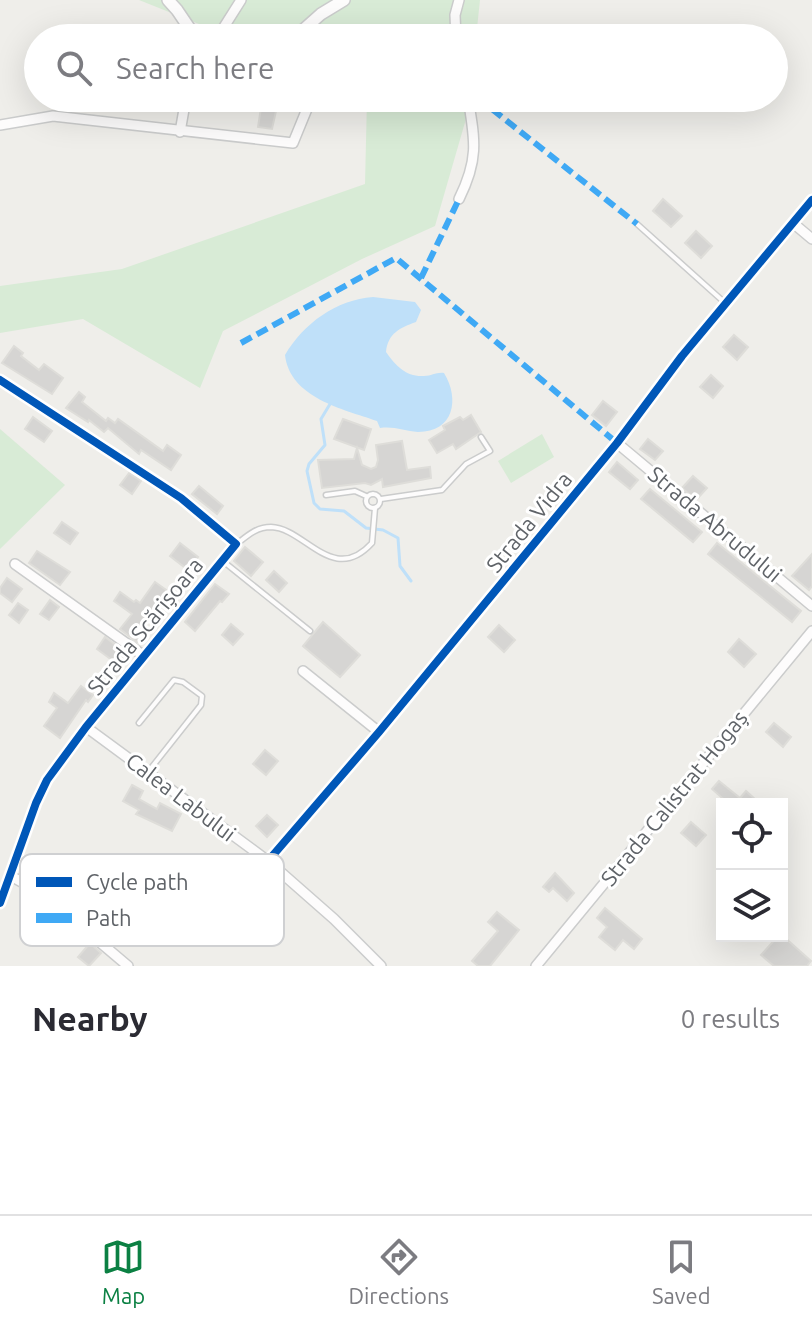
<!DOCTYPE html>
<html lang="en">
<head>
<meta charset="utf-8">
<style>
	body { margin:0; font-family:Ubuntu,sans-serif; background:#f2f2f3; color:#2b2b33 }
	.controls { position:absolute; right:24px; bottom:24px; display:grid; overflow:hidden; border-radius:0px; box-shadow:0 8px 32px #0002 }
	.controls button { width:72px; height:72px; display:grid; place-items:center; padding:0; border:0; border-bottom:2px solid #e1e1e2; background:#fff; color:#2b2b33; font:40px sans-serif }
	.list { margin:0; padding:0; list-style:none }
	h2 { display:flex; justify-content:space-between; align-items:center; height:104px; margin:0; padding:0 32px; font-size:34px }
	h2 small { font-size:26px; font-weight:400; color:#7c7c81 }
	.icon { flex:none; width:44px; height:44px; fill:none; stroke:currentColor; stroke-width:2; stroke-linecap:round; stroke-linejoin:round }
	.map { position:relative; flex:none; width:812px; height:966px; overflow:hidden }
	.search { position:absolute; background:#fff; box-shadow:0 8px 32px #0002; left:24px; right:24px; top:24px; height:88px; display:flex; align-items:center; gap:20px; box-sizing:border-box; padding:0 28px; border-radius:44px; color:#7c7c81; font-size:30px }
	.sheet { height:248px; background:#fff }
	nav { display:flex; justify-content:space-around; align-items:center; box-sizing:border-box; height:112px; border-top:2px solid #e1e1e2; background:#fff; font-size:22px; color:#7c7c81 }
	nav a { display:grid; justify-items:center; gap:4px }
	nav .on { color:#0b8043 }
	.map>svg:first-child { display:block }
	.green { fill:#d8ebd6 }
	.water { fill:#bfe0f9 }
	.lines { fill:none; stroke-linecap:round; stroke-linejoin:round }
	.stream { stroke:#bfe0f9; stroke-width:3 }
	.building { fill:#d6d5d3; stroke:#deddd9; stroke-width:2 }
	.service-casing { stroke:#cbcccc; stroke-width:7 }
	.minor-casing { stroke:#cbcccc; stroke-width:12 }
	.tertiary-casing { stroke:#cbcccc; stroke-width:14 }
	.service { stroke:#fdfcfc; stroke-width:4 }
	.minor { stroke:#fdfcfc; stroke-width:9 }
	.tertiary { stroke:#fdfcfc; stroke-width:11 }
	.quiet { stroke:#3fa9f5; stroke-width:6; stroke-dasharray:12 6; stroke-linecap:butt }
	.cycleway-casing { stroke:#fff; stroke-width:13 }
	.cycleway { stroke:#0057b8; stroke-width:8 }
	.labels { text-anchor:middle; stroke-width:6; stroke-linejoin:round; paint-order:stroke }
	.street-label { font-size:22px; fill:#5f6368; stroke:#fff }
	.key { fill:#fff; stroke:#cfd0d2; stroke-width:2 }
	.key-label { font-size:22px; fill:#5f6368 }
</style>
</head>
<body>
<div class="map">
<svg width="812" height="966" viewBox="0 0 812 966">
	<rect width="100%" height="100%" fill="#efeeea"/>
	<g class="green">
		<polygon points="139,0 480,0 476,38 234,38"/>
		<polygon points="367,98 470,98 468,112 435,226 362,259 223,331 200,388 83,319 0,333 0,286 122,269 365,184"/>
		<polygon points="0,429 65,485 0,549"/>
		<polygon points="542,434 554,457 511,483 498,461"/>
	</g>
	<path class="water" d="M373,297l42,5 6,8 -5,12c-16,6 -28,11 -30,30 10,14 20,25 38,24 8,0 12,-4 20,-3 16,26 10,59 -26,59 -13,-1 -24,-6 -38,-4l-3,-7c-34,-12 -87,-23 -92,-66 19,-32 51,-55 88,-58z"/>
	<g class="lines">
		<polyline class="stream" points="330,404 321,419 325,445 309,464 307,471 314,503 320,509 344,511 366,528 383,530 398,538 400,566 411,581"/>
	</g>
	<g class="building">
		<polygon points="261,108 276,111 272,129 258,127"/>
		<polygon points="663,199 682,216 671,227 653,211"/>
		<polygon points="696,231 712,246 701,258 685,243"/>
		<polygon points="734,335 748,347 737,360 723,347"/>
		<polygon points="14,346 23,353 21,356 39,370 44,364 63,378 52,394 2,363"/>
		<polygon points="711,375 723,386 713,398 700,387"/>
		<polygon points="79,392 85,397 82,402 106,421 108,418 115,423 118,419 163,451 167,445 181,455 171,470 141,450 139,454 108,428 104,432 89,420 88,422 66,408"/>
		<polygon points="603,401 617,412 606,426 592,415"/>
		<polygon points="471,415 481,432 456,449 453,444 437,453 429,440 445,430 443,426 460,417 463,420"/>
		<polygon points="33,417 52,431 44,442 25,429"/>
		<polygon points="343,419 371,429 364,450 334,439"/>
		<polygon points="648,439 663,451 655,460 640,449"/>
		<polygon points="402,441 407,470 430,467 431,478 383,487 382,479 371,485 365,483 322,488 318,460 354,459 357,448 362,465 371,469 376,467 378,460 376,445"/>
		<polygon points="617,462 638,480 630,489 609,472"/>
		<polygon points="129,473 141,481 132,494 120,485"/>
		<polygon points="693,476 707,488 696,500 682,488"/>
		<polygon points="199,486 223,506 217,514 192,494"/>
		<polygon points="650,489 702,532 693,542 641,499"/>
		<polygon points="62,522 78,533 70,544 54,533"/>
		<polygon points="180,543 198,557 188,570 170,556"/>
		<polygon points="717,543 801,611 792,622 708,554"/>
		<polygon points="245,547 263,562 251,576 234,561"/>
		<polygon points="37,551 70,572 60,585 29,563"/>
		<polygon points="812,554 812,586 809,590 792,576"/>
		<polygon points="274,571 287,583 279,592 266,580"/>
		<polygon points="7,578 22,589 12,602 0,593 0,588"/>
		<polygon points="155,582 169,592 160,605 157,602 141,626 146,630 137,642 120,629 132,614 114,601 120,592 134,602 136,600 140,603"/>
		<polygon points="215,584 229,594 222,602 220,601 195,631 185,622"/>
		<polygon points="50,600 59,607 49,620 40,614"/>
		<polygon points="18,603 28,610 19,623 9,615"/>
		<polygon points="323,622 360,655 340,677 303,646"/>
		<polygon points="231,624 243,634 233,645 222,635"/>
		<polygon points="499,625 515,640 504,652 488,637"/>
		<polygon points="105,637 129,655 120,666 97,649"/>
		<polygon points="739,639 756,654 744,667 728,652"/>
		<polygon points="81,686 93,695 88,702 86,700 60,738 44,726 57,708 49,702 54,693 68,703"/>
		<polygon points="774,723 791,737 783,747 766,732"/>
		<polygon points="265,750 278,761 266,775 253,764"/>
		<polygon points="719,781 740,798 746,791 755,799 751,804 729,804 712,789"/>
		<polygon points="132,785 143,791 139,799 157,809 160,803 181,814 172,831 136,814 139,810 123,801"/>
		<polygon points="267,815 278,825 267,837 256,826"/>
		<polygon points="691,822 706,835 696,846 681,833"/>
		<polygon points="555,873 574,893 567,901 553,888 549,892 543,887"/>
		<polygon points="605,908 642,939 634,949 623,940 615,950 599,937 607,927 597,918"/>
		<polygon points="497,912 519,930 490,966 478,966 472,961 498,931 488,922"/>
		<polygon points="778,936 783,936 811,961 807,966 774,966 761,955"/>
		<polygon points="90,943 101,953 89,966 78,957"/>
	</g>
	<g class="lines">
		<g class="service-casing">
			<g id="service">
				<polyline points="637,224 724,302"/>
				<circle cx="373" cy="501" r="7"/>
				<polyline points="326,495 355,491 366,496"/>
				<polyline points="381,499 442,490 466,464 490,451 481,437"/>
				<path d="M238,543c10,-8 19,-16 33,-16 34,1 62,59 101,16l3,-35"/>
				<polyline points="224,562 310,631"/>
				<polyline points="139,723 174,680 183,682 202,696 201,705 148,772"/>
			</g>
		</g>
		<g class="minor-casing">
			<g id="minor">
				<polyline points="217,38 241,0"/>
				<polyline points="456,38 455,15 459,0"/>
				<polyline points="0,125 53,116 293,143 309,104"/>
				<polyline points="180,132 186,98"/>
				<path d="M459,199c20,-40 16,-59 9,-101"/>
				<polyline points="793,223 812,239"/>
				<polyline points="0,380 181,498 236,544 86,727 47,780 36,803 0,903"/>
				<polyline points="617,443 812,606"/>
				<polyline points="15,564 144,656"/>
				<polyline points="303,671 379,732"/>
				<polyline points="86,727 268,861 334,919 381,966"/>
				<polyline points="268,861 379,732 617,443 682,356 812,200"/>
				<polyline points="11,876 43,894 128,966"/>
				<polyline points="536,966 812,631"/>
			</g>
		</g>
		<g class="tertiary-casing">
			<g id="tertiary">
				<polyline points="168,0 177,10 196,38"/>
				<polyline points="294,38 321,14 344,0"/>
			</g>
		</g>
		<use href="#service" class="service"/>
		<use href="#minor" class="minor"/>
		<use href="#tertiary" class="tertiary"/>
		<g class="quiet">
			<polyline points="478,98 637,224"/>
			<polyline points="421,278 459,199"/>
			<polyline points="241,343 396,258 617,443"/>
		</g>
		<g class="cycleway-casing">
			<g id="cycleway">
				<polyline points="0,380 181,498 236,544 86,727 47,780 36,803 0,903"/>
				<polyline points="268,861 379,732 617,443 682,356 812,200"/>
			</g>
		</g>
		<use href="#cycleway" class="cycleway"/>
	</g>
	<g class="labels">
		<g class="street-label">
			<text transform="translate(529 522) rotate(-51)" y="8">Strada Vidra</text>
			<text transform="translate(715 524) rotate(40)" y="8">Strada Abrudului</text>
			<text transform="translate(145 626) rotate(-51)" y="8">Strada Scărișoara</text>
			<text transform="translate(181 797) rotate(37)" y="8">Calea Labului</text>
			<text transform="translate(674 798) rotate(-51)" y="8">Strada Calistrat Hogaș</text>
		</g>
	</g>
	<rect x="20" y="854" width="264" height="92" rx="12" class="key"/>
	<rect x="36" y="877" width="36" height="10" fill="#0057b8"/>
	<rect x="36" y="913" width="36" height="10" fill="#3fa9f5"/>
	<g class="key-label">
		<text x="86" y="890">Cycle path</text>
		<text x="86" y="926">Path</text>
	</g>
</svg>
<div class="controls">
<button><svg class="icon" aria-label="locate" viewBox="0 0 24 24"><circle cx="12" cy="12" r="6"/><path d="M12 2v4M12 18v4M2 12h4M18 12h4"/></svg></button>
<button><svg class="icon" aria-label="layers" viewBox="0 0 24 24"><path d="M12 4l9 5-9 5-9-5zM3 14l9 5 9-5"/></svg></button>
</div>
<div class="search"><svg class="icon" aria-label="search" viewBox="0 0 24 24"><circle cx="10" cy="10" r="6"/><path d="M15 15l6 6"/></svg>Search here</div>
</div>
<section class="sheet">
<h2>Nearby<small>0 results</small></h2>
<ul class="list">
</ul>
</section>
<nav>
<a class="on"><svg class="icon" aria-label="map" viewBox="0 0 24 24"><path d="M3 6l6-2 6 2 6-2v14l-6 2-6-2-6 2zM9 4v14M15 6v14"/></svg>Map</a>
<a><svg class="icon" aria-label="directions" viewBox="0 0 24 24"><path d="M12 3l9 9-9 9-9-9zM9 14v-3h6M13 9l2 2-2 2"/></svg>Directions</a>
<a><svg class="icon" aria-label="saved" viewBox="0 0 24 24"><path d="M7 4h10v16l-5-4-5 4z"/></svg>Saved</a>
</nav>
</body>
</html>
